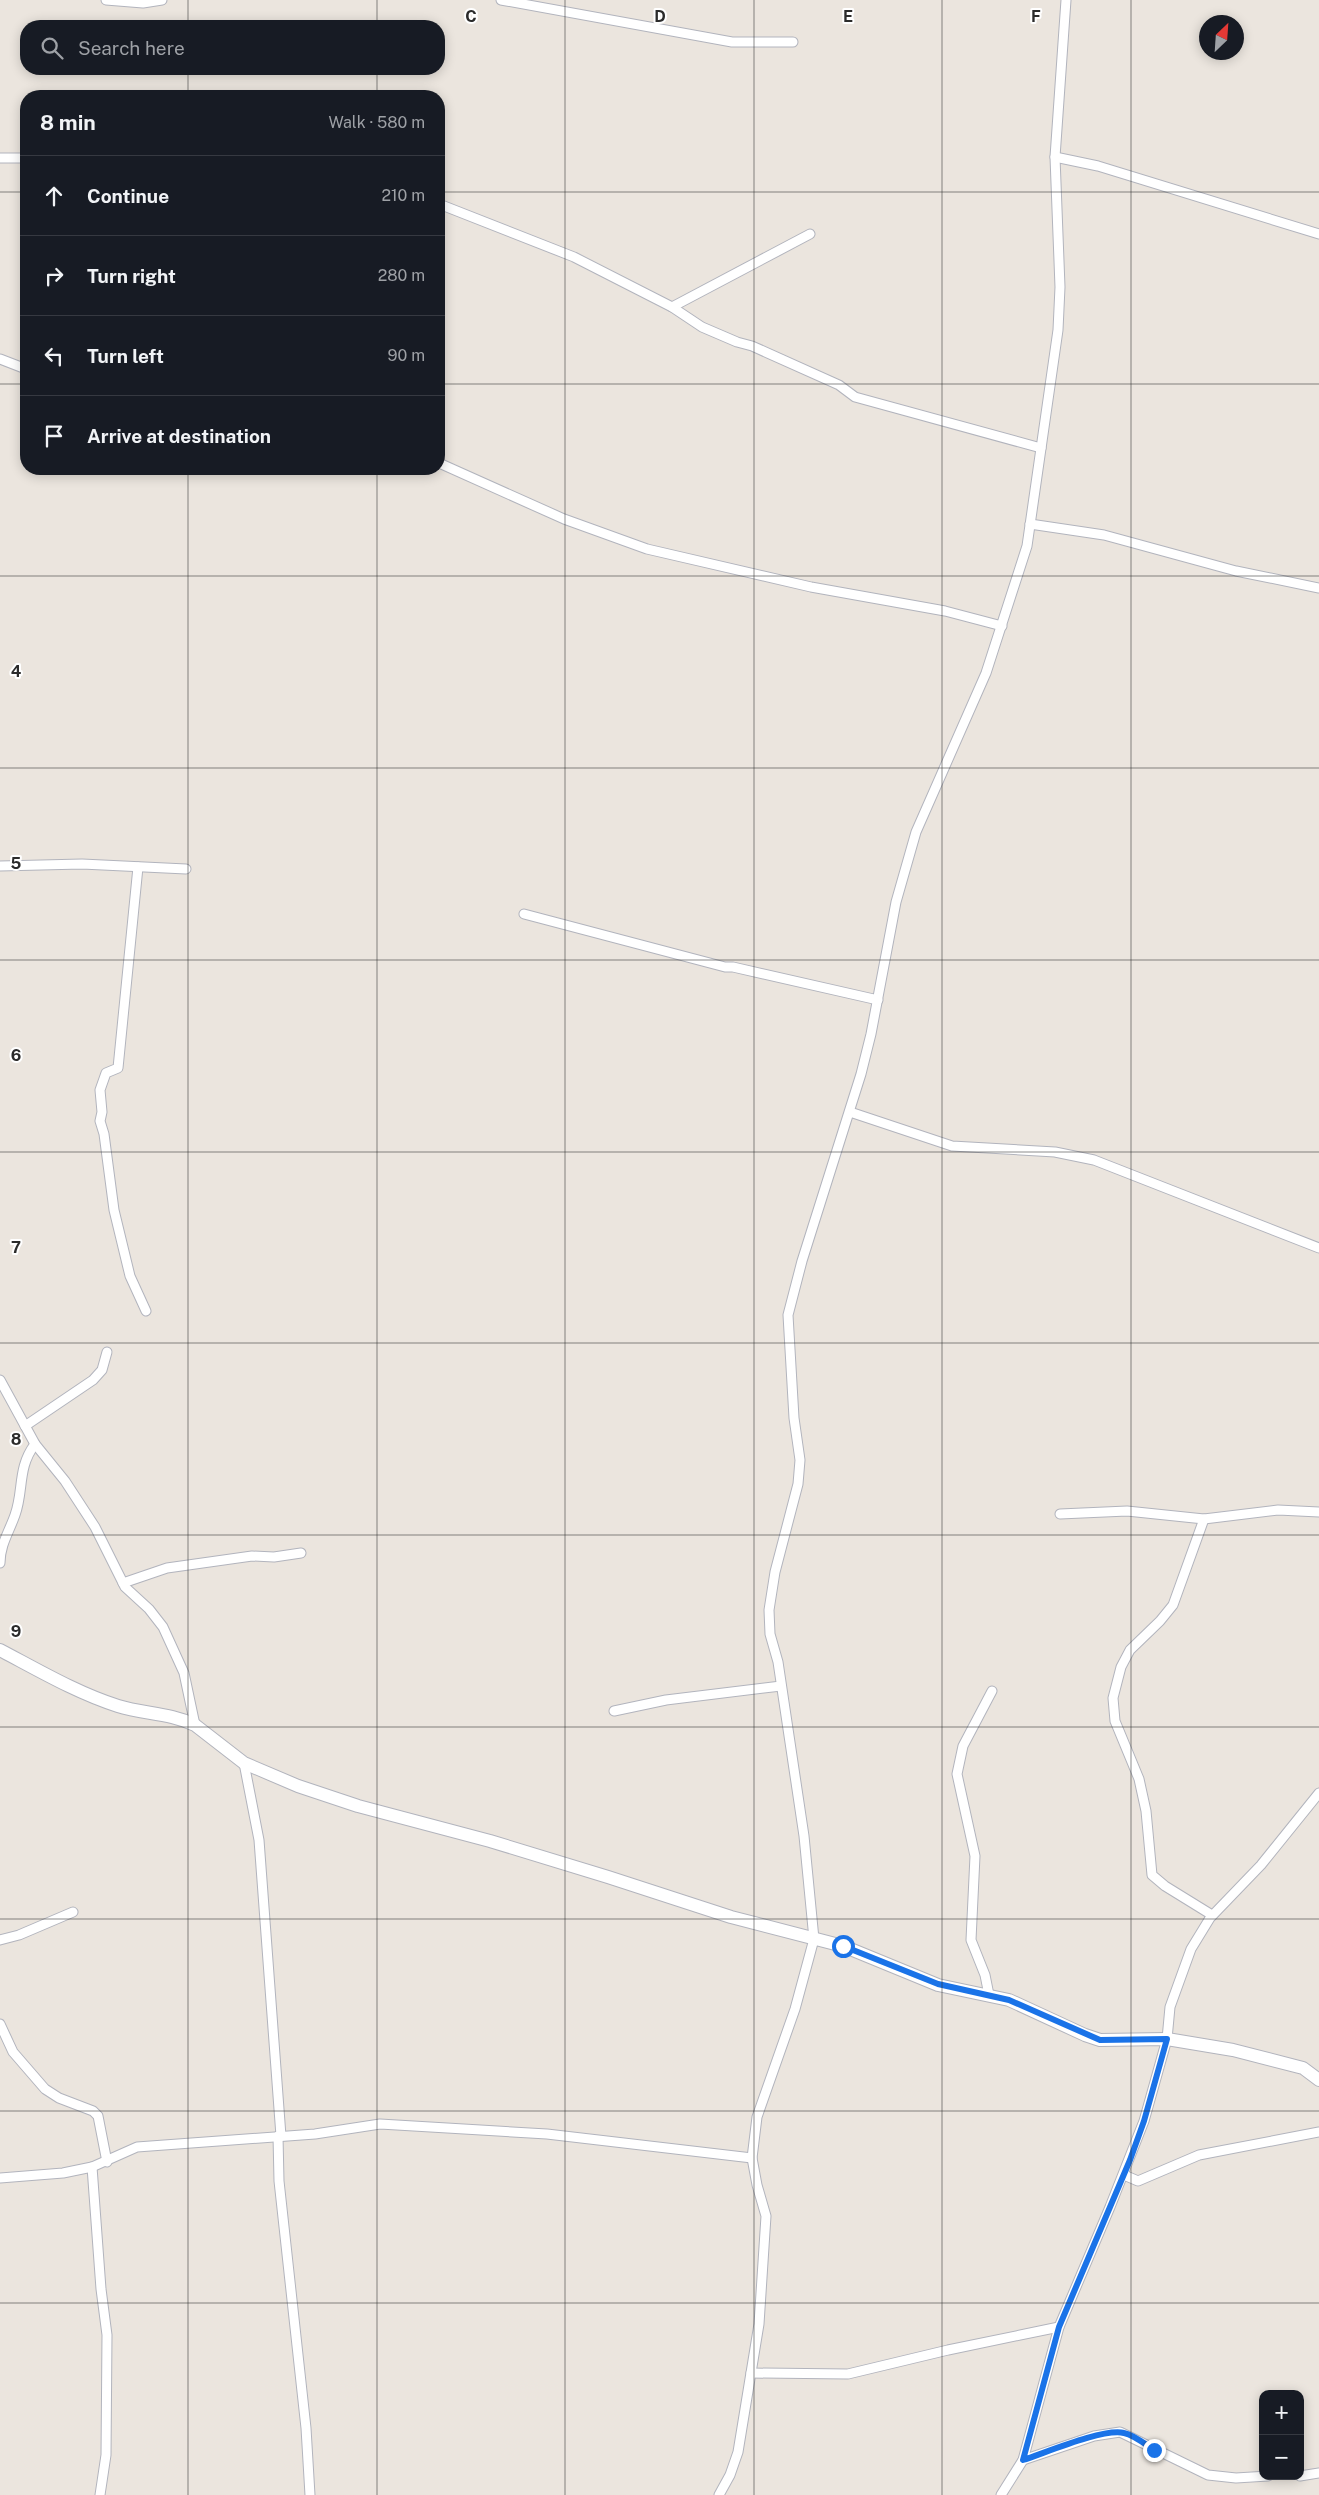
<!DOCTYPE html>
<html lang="en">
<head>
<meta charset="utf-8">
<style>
	body { margin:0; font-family:"Public Sans",sans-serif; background:#242831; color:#f1f3f6 }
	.controls { position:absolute; right:15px; bottom:15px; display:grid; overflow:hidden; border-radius:10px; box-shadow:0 2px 12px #0003 }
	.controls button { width:45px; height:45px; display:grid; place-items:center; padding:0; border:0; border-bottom:1px solid #363941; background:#171b24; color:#f1f3f6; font:25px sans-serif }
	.compass { position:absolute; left:1199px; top:15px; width:45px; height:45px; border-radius:50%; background:#171b24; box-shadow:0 2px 12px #0003; rotate:25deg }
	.stop { position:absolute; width:15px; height:15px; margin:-11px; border:4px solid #1a73e8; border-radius:50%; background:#fff }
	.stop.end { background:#1a73e8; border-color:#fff; box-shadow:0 1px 5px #0008 }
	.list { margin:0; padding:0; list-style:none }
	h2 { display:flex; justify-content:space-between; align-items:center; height:65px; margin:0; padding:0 20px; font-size:21px }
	h2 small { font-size:16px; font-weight:400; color:#9ea1a6 }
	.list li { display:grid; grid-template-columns:32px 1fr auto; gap:15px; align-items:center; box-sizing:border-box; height:80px; padding:0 20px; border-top:1px solid #363941 }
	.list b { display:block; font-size:19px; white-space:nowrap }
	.list em { font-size:16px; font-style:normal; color:#9ea1a6 }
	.icon { flex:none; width:28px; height:28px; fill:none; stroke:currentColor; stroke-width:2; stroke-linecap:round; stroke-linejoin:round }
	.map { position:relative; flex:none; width:1319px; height:2495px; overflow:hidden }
	.search { position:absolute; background:#171b24; box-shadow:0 2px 12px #0003; left:20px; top:20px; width:425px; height:55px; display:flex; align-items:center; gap:12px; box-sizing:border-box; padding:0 18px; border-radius:20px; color:#9ea1a6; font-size:19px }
	.panel { position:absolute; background:#171b24; box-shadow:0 2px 12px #0003; left:20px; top:90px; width:425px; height:385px; border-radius:20px }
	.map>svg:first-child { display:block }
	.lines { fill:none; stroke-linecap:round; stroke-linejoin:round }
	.street-casing { stroke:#b2b4bd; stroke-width:11 }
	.secondary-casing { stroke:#b2b4bd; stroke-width:14 }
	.street { stroke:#fff; stroke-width:9 }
	.secondary { stroke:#fff; stroke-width:12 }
	.route { stroke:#1a73e8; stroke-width:6 }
	.grid { fill:none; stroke:#2b2b2b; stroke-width:1; stroke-opacity:0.55 }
	.grid-label { font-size:16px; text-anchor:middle; font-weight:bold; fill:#2b2b2b; stroke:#fff; stroke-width:4; stroke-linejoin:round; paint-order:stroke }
</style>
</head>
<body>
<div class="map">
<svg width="1319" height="2495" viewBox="0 0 1319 2495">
	<rect width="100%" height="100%" fill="#ebe5de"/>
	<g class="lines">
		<g class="street-casing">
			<g id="street">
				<polyline points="106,0 143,3 162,0"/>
				<polyline points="501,0 732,42 793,42"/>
				<polyline points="1055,157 1098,166 1319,234"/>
				<polyline points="0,158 26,158"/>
				<polyline points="439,204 574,257 672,307 702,327 737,342 752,346 839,385 855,397 1041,448"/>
				<polyline points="672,307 810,234"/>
				<polyline points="0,359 26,369"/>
				<polyline points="439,463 564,519 647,549 811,587 945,611 1002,626"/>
				<polyline points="1030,524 1104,535 1236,571 1319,588"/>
				<polyline points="0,866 82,864 186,869"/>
				<polyline points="138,867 118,1068 106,1073 100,1090 102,1112 100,1121 104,1134 114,1210 130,1276 146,1311"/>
				<polyline points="524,914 725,967 733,967 878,1000"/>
				<polyline points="850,1112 952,1146 1055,1152 1094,1160 1319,1248"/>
				<polyline points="0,1380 35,1444 65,1481 95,1527 125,1587 149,1609 163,1627 184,1673 195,1725"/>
				<polyline points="25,1426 93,1380 102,1370 107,1352"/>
				<polyline points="1060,1514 1127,1511 1204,1519 1278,1510 1319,1512"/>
				<polyline points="1204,1519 1173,1605 1160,1621 1130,1650 1121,1667 1113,1698 1115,1721 1139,1779 1146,1811 1152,1875 1165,1886 1212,1915"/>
				<path d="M0,1563c0,-18 9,-31 15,-48 9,-25 2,-47 20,-71"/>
				<polyline points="123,1583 167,1568 252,1556 274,1557 301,1553"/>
				<polyline points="614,1711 666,1700 781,1686"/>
				<polyline points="244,1763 259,1840 281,2136"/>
				<polyline points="0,1940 19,1935 73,1912"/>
				<polyline points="989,1995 985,1975 971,1940 975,1856 957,1774 963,1746 992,1691"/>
				<polyline points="0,2024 13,2052 45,2089 59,2098 93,2111 98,2116 107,2162"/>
				<polyline points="278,2136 279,2181 306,2428 310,2495"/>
				<polyline points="92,2167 101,2289 107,2335 106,2455 100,2495"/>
				<polyline points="1124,2175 1138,2181 1199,2155 1319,2132"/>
				<polyline points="0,2178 63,2173 92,2167 137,2147 315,2134 380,2124 547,2134 752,2158"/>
				<polyline points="751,2373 848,2374 948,2350 1059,2327"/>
				<polyline points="1023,2460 1094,2436 1120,2432 1208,2475 1236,2478 1268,2476"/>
				<polyline points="1300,2476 1319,2473"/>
				<polyline points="719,2495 730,2475 738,2452 759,2324 766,2216 757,2185 752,2158 757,2117 795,2009 814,1939 804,1836 778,1662 770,1634 769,1610 775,1572 798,1484 800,1460 794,1418 788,1315 802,1261 861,1074 871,1034 896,902 916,832 986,673 1027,546 1058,330 1060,287 1055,157 1066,0"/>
				<polyline points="1001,2495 1023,2460 1059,2327 1110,2207 1144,2121 1167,2039 1170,2007 1191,1949 1210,1918 1261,1865 1319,1793"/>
			</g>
		</g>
		<g class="secondary-casing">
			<path id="secondary" d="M0,1650c38,20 77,43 118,56 26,8 52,7 77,19l49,38 54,23 60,20 132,35 118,36 123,40 112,29 95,39 71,15 76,35 15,5 67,-1 66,11 70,18 16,12"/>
		</g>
		<use href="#street" class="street"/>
		<use href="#secondary" class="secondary"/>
	</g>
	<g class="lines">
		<path class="route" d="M843,1946l95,38 71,16 91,40 67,-1 -23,82 -14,39 -71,167 -36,133c22,-7 80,-32 101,-27 10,2 21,11 30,17"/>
	</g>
	<path class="grid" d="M188,0v26M377,0v26M565,0v2495M754,0v2495M942,0v2495M1131,0v2495M188,69v27M377,69v27M0,192h26M439,192h880M0,384h26M439,384h880M188,469v2026M377,469v2026M0,576h1319M0,768h1319M0,960h1319M0,1152h1319M0,1343h1319M0,1535h1319M0,1727h1319M0,1919h1319M0,2111h1319M0,2303h1319"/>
	<g class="grid-label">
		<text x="471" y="22">C</text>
		<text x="660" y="22">D</text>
		<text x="848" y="22">E</text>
		<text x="1036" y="22">F</text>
		<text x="16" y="677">4</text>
		<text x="16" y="869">5</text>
		<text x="16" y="1061">6</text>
		<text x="16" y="1253">7</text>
		<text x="16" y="1445">8</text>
		<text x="16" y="1637">9</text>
	</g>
</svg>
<div class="controls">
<button>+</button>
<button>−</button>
</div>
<svg class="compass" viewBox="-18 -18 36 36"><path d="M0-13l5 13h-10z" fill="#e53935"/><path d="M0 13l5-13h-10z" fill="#9ea1a6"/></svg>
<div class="stop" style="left:843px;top:1946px"></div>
<div class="stop end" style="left:1154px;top:2450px"></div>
<div class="search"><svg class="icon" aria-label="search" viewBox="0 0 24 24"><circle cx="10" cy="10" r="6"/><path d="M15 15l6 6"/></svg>Search here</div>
<section class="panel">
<h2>8 min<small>Walk · 580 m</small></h2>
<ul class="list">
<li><svg class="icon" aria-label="ahead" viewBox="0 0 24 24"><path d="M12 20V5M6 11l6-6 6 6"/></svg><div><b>Continue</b></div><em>210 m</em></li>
<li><svg class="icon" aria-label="right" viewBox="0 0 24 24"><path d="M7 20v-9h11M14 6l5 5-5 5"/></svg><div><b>Turn right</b></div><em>280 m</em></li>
<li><svg class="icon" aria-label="left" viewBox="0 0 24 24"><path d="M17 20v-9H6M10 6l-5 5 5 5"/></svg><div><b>Turn left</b></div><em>90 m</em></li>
<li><svg class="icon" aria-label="arrive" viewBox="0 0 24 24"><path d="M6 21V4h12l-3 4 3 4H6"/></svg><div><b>Arrive at destination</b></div></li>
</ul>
</section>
</div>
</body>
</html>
